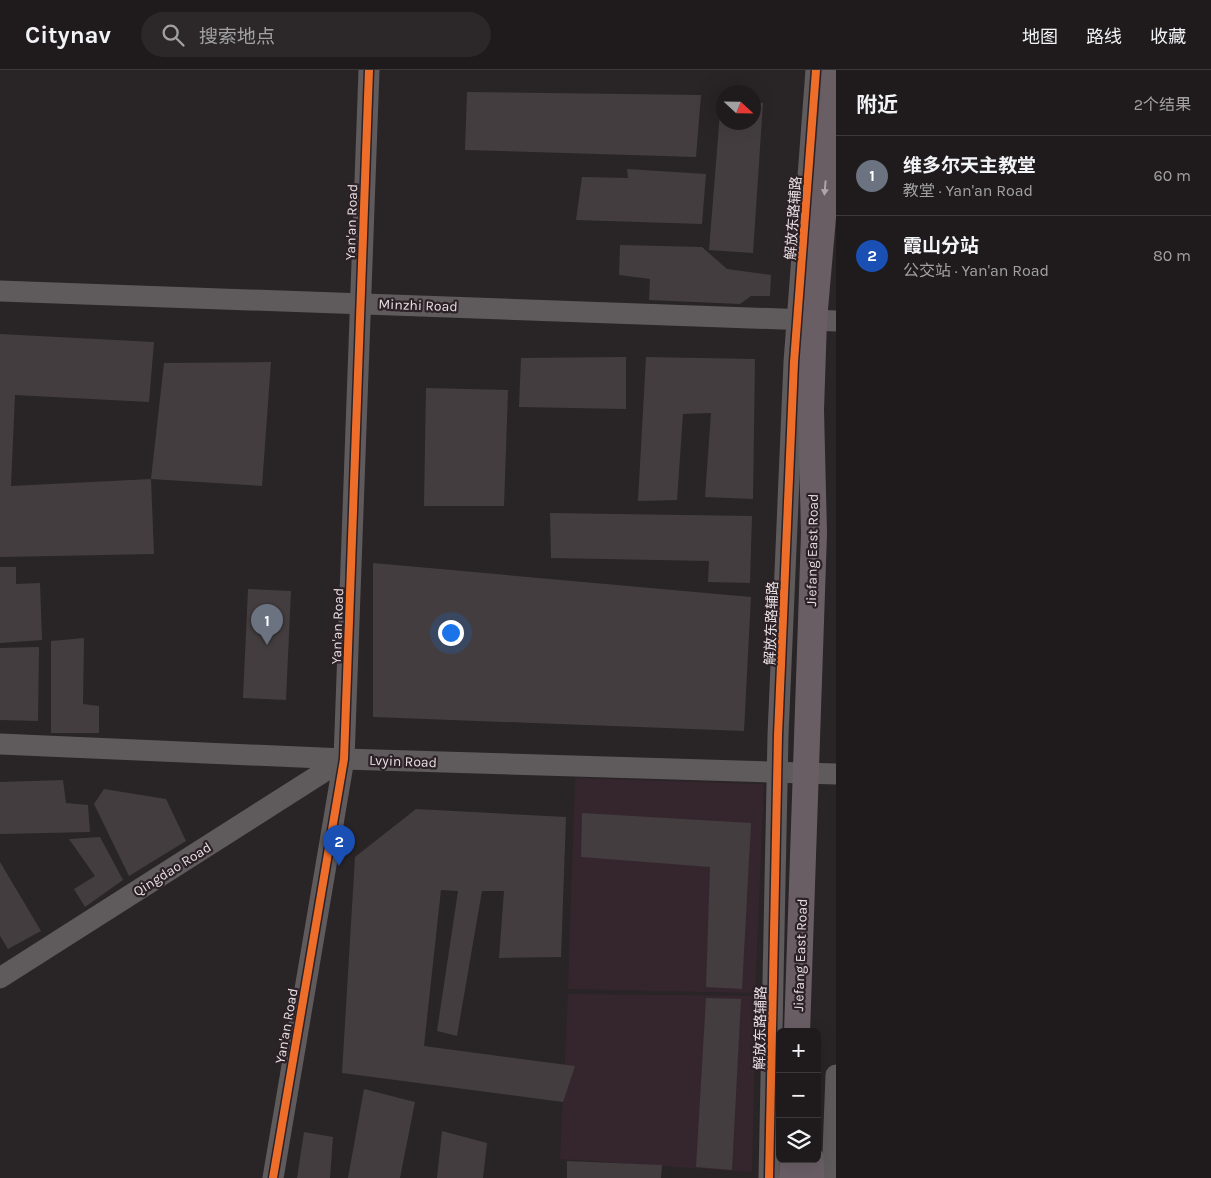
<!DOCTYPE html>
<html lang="zh">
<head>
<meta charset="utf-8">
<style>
	body { margin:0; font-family:Karla,"Noto Sans SC",sans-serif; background:#2c2829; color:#f1f3f6 }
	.controls { position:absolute; right:15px; bottom:15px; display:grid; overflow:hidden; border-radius:8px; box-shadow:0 5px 20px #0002 }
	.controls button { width:45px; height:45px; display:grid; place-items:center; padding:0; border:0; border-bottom:1px solid #3c393b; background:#1f1b1c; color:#f1f3f6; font:25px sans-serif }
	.compass { position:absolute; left:716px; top:15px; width:45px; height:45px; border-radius:50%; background:#1f1b1c; box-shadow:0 5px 20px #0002; rotate:112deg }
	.you { position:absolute; left:450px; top:562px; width:18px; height:18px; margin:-12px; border:4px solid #fff; border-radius:50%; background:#1a73e8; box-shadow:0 0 0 8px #1a73e833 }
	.badge { display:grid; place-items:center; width:32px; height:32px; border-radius:50%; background:#0f766e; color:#fff; font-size:16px; font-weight:700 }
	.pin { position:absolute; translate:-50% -41px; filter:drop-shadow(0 1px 2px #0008) }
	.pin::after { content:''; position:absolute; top:26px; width:18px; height:15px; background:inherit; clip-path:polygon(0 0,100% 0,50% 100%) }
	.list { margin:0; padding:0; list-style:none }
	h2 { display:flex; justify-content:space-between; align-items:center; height:65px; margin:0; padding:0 20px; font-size:21px }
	h2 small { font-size:16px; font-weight:400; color:#a1a1a3 }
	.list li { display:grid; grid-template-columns:32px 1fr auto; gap:15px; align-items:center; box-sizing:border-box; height:80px; padding:0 20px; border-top:1px solid #3c393b }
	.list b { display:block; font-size:19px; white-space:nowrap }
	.list p { margin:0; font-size:16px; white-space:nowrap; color:#a1a1a3 }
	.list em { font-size:16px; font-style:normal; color:#a1a1a3 }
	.icon { flex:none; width:28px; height:28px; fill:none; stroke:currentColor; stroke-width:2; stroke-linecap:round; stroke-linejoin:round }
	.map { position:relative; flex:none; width:836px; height:1108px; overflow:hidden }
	header { display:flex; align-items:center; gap:30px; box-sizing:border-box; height:70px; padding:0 25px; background:#1f1b1c; border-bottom:1px solid #3c393b }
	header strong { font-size:24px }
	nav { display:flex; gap:28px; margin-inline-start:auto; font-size:18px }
	.search { width:350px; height:45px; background:#2c2829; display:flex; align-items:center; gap:12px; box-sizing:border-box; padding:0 18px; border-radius:28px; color:#a1a1a3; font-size:19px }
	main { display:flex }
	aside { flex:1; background:#1f1b1c }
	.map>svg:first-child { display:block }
	.built { fill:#35262e }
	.building { fill:#433d3f }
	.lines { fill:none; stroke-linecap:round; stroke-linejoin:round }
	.minor { stroke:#5f5a5c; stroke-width:21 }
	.major { stroke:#6a5e65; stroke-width:26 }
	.cycleway-casing { stroke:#2c2126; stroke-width:11 }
	.cycleway { stroke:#ee6e29; stroke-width:8 }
	.oneway { fill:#afa6aa }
	.labels { text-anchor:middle; stroke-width:4.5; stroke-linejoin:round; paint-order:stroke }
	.street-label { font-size:14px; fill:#e8e0e3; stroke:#2c2126 }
</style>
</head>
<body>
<header>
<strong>Citynav</strong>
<div class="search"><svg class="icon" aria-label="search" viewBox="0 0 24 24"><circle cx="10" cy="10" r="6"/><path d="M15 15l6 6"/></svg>搜索地点</div>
<nav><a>地图</a><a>路线</a><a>收藏</a></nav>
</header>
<main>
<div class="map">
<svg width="836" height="1108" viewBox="0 0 836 1108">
	<rect width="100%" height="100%" fill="#292426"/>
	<g class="built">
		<polygon points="575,708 764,714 755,923 568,919"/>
		<polygon points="568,924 756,926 752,1102 560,1089"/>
	</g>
	<g class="building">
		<polygon points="467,22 701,25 696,87 465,80"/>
		<polygon points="721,30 724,31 724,52 754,52 754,32 763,33 753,183 709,180"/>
		<polygon points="627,99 706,104 702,154 576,150 582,107 628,108"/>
		<polygon points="620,175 702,177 727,199 771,205 770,226 751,226 740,234 649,230 650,209 619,205"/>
		<polygon points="0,264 154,272 149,332 15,325 11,416 151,409 154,484 0,487"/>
		<polygon points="626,287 626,339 519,337 521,288"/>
		<polygon points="646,287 755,289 753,429 705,427 711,343 683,344 677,430 638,431"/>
		<polygon points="271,292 262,416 151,409 164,293"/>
		<polygon points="426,318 508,320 504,436 424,436"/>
		<polygon points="550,443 752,446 750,513 708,512 709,491 551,488"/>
		<polygon points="373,493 751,527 744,661 373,647"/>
		<polygon points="0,497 16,497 16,514 40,513 42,570 0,573"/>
		<polygon points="248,519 291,521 286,630 243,628"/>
		<polygon points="84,568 83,634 99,636 99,663 51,663 51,571"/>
		<polygon points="39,577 38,651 0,650 0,578"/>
		<polygon points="63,710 66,733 88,735 90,762 0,764 0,712"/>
		<polygon points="104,719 166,729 186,771 129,806 94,734"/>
		<polygon points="416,739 566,747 561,887 499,888 504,821 482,821 457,966 437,961 458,821 441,820 424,976 575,996 563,1032 342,1003 355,787"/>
		<polygon points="582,743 751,753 742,919 706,917 710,797 581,787"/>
		<polygon points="100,767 123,810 85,837 74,819 95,806 69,769"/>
		<polygon points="0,792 41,861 8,879 0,866"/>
		<polygon points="706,928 741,929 732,1100 696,1097"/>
		<polygon points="364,1019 415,1032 400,1108 348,1108"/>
		<polygon points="442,1061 487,1073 483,1108 437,1108"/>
		<polygon points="304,1062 333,1067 330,1108 297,1108"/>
		<polygon points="567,1091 662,1095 661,1108 567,1108"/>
	</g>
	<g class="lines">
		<g class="minor">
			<polyline points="0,221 836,251"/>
			<polyline points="0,674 344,689 836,704"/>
			<polyline points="0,908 344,689"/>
			<polyline points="273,1108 344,689 369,0"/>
			<polyline points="769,1108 778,665 794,292 816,0"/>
			<polyline points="832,1108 836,1005"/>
		</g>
		<g class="major">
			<polyline points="797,962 814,463 811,340 814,250 836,0"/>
			<polyline points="792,1108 793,1089"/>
			<polyline points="811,1108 811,1089"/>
		</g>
		<g class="cycleway-casing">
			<g id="cycleway">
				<polyline points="273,1108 344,689 369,0"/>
				<polyline points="769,1108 778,665 794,292 816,0"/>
			</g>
		</g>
		<use href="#cycleway" class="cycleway"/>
	</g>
	<defs><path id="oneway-solid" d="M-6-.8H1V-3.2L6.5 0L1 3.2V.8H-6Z" transform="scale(1.25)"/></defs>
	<use class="oneway" href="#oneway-solid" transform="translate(825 118) rotate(95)"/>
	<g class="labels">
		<g class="street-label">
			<text transform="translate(793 148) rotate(-86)" y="5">解放东路辅路</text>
			<text transform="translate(351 152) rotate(-88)" y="5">Yan'an Road</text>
			<text transform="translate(418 235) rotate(2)" y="5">Minzhi Road</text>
			<text transform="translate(812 480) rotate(-89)" y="5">Jiefang East Road</text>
			<text transform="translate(771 553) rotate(-88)" y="5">解放东路辅路</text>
			<text transform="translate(337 556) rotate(-88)" y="5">Yan'an Road</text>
			<text transform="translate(403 691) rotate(2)" y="5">Lvyin Road</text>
			<text transform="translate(172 799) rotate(-32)" y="5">Qingdao Road</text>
			<text transform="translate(800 885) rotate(-88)" y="5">Jiefang East Road</text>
			<text transform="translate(286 956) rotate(-80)" y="5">Yan'an Road</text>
			<text transform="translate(760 958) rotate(-89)" y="5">解放东路辅路</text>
		</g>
	</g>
</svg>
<div class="controls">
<button>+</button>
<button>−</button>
<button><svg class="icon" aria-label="layers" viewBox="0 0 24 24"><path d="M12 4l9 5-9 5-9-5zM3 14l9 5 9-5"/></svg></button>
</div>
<svg class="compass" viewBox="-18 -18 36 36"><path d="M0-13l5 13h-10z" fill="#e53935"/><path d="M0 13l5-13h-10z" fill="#a1a1a3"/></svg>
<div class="you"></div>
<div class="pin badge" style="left:267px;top:575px;background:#6b7280">1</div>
<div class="pin badge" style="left:339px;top:796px;background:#1a4fb4">2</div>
</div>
<aside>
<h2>附近<small>2个结果</small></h2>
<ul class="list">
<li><span class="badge" style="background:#6b7280">1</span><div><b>维多尔天主教堂</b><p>教堂 · Yan'an Road</p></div><em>60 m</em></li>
<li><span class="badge" style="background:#1a4fb4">2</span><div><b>霞山分站</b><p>公交站 · Yan'an Road</p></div><em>80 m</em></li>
</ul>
</aside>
</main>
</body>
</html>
